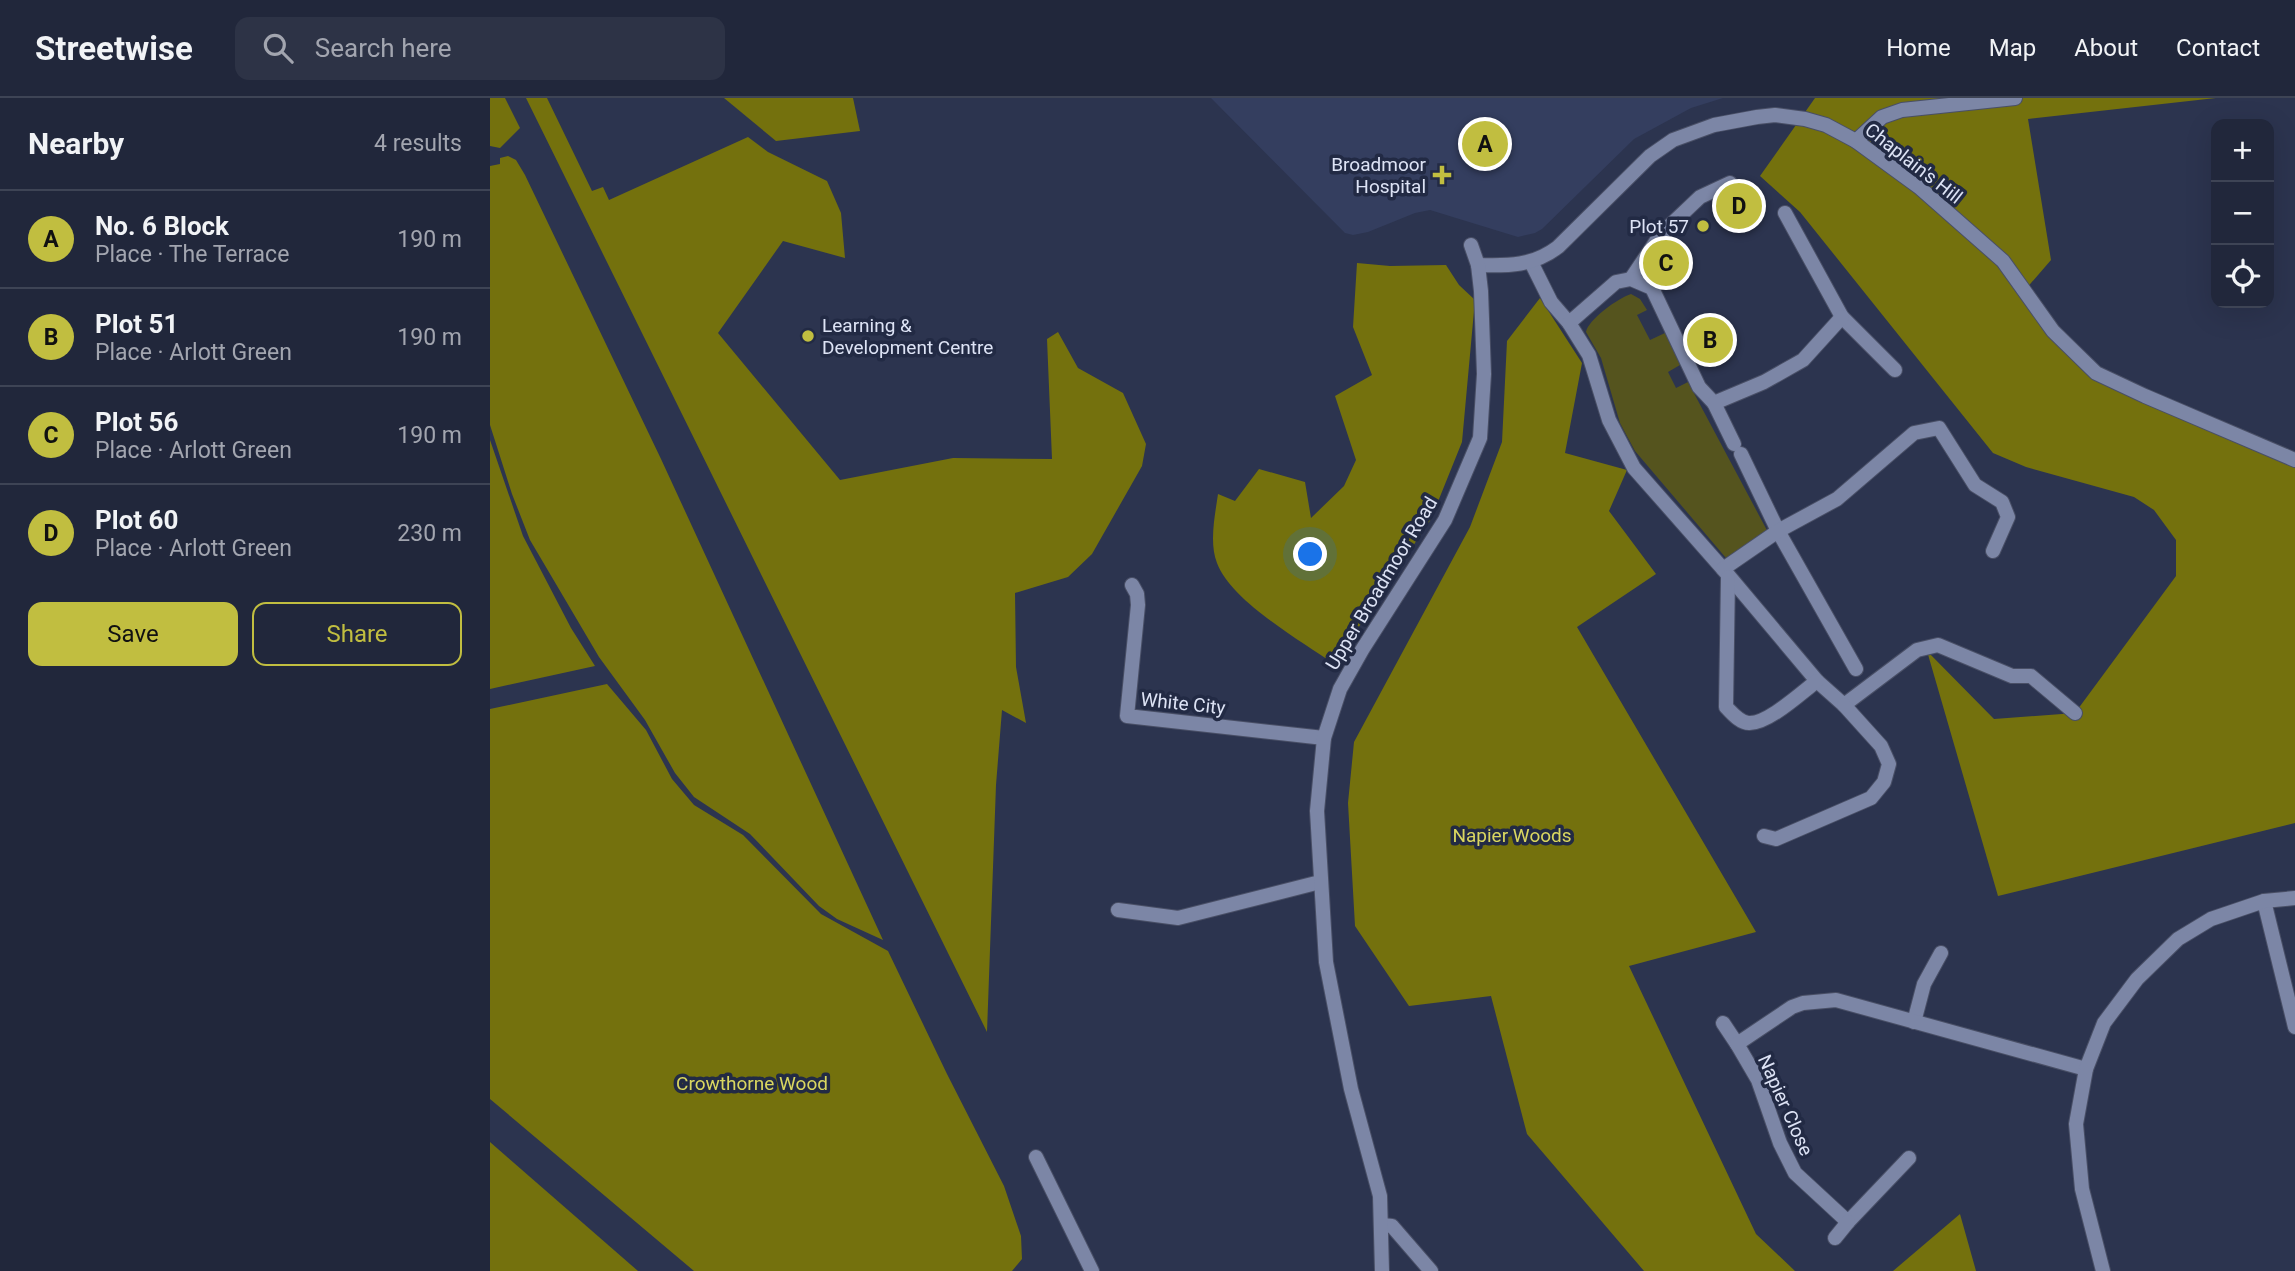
<!DOCTYPE html>
<html lang="en">
<head>
<meta charset="utf-8">
<style>
	body { margin:0; font-family:Roboto,sans-serif; background:#2d3346; color:#f1f3f6 }
	.controls { position:absolute; right:21px; top:21px; display:grid; overflow:hidden; border-radius:14px; box-shadow:0 7px 28px #0002 }
	.controls button { width:63px; height:63px; display:grid; place-items:center; padding:0; border:0; border-bottom:2px solid #3e4455; background:#21273b; color:#f1f3f6; font:35px sans-serif }
	.you { position:absolute; left:821px; top:457px; width:24px; height:24px; margin:-18px; border:5px solid #fff; border-radius:50%; background:#1a73e8; box-shadow:0 0 0 10px #1a73e833 }
	.badge { display:grid; place-items:center; width:46px; height:46px; border-radius:50%; background:#c1be40; color:#111; font-size:23px; font-weight:700 }
	.pin { position:absolute; translate:-50% -50%; border:4px solid #fff; box-shadow:0 2px 7px #0006 }
	.list { margin:0; padding:0; list-style:none }
	h2 { display:flex; justify-content:space-between; align-items:center; height:91px; margin:0; padding:0 28px; font-size:30px }
	h2 small { font-size:23px; font-weight:400; color:#a2a5af }
	.list li { display:grid; grid-template-columns:46px 1fr auto; gap:21px; align-items:center; box-sizing:border-box; height:98px; padding:0 28px; border-top:2px solid #3e4455 }
	.list b { display:block; font-size:26px; white-space:nowrap }
	.list p { margin:0; font-size:23px; white-space:nowrap; color:#a2a5af }
	.list em { font-size:23px; font-style:normal; color:#a2a5af }
	.actions { display:flex; gap:14px; padding:21px 28px }
	.actions a { flex:1; padding:16px 0; border:2px solid #c1be40; border-radius:14px; text-align:center; font-size:24px; color:#c1be40 }
	.actions .main { background:#c1be40; color:#111 }
	.icon { flex:none; width:38px; height:38px; fill:none; stroke:currentColor; stroke-width:2; stroke-linecap:round; stroke-linejoin:round }
	.map { position:relative; flex:none; width:1805px; height:1173px; overflow:hidden }
	header { display:flex; align-items:center; gap:42px; box-sizing:border-box; height:98px; padding:0 35px; background:#21273b; border-bottom:2px solid #3e4455 }
	header strong { font-size:33px }
	nav { display:flex; gap:38px; margin-inline-start:auto; font-size:24px }
	.search { width:490px; height:63px; background:#2d3346; display:flex; align-items:center; gap:18px; box-sizing:border-box; padding:0 24px; border-radius:14px; color:#a2a5af; font-size:26px }
	main { display:flex }
	aside { flex:1; background:#21273b }
	.map>svg:first-child { display:block }
	.built { fill:#343e5f }
	.green { fill:#55541e }
	.forest { fill:#74710d }
	.lines { fill:none; stroke-linecap:round; stroke-linejoin:round }
	.minor-casing { stroke:#494f66; stroke-width:16 }
	.minor { stroke:#7c86a6; stroke-width:14 }
	.poi-dot { fill:#c1be40; stroke:#222a44; stroke-width:2.5 }
	.labels { text-anchor:middle; stroke-width:7; stroke-linejoin:round; paint-order:stroke }
	.street-label { font-size:19px; fill:#dde3f5; stroke:#222a44 }
	.poi-label { font-size:19px; fill:#dde3f5; stroke:#222a44; text-anchor:end }
	.park-label { font-size:19px; fill:#dad760; stroke:#222a44 }
</style>
</head>
<body>
<header>
<strong>Streetwise</strong>
<div class="search"><svg class="icon" aria-label="search" viewBox="0 0 24 24"><circle cx="10" cy="10" r="6"/><path d="M15 15l6 6"/></svg>Search here</div>
<nav><a>Home</a><a>Map</a><a>About</a><a>Contact</a></nav>
</header>
<main>
<aside>
<h2>Nearby<small>4 results</small></h2>
<ul class="list">
<li><span class="badge">A</span><div><b>No. 6 Block</b><p>Place · The Terrace</p></div><em>190 m</em></li>
<li><span class="badge">B</span><div><b>Plot 51</b><p>Place · Arlott Green</p></div><em>190 m</em></li>
<li><span class="badge">C</span><div><b>Plot 56</b><p>Place · Arlott Green</p></div><em>190 m</em></li>
<li><span class="badge">D</span><div><b>Plot 60</b><p>Place · Arlott Green</p></div><em>230 m</em></li>
</ul>
<div class="actions"><a class="main">Save</a><a>Share</a></div>
</aside>
<div class="map">
<svg width="1805" height="1173" viewBox="0 0 1805 1173">
	<rect width="100%" height="100%" fill="#2c344f"/>
	<polygon class="built" points="721,0 1233,0 1201,10 1144,41 1052,131 1045,135 1028,139 940,112 925,115 878,134 863,137 855,135"/>
	<path class="green" d="M1141,196l9,5 7,11 -10,5 13,25 15,-7 15,32 -12,7 8,16 12,-6 82,154 -44,22 -91,-107 -15,-28 -19,-65 -15,-26c2,-12 32,-34 45,-38z"/>
	<g class="forest">
		<polygon points="0,0 15,0 30,30 10,50 0,48"/>
		<polygon points="36,0 57,0 102,93 113,89 119,102 258,39 278,54 337,83 351,115 355,160 293,143 228,235 350,382 463,360 562,361 557,241 568,234 588,270 633,295 656,346 652,368 602,456 578,479 525,495 526,569 536,625 512,612 506,687 497,934"/>
		<polygon points="234,0 363,0 370,33 286,43"/>
		<polygon points="1325,0 1726,0 1538,21 1561,162 1535,192 1606,275 1805,362 1805,725 1508,798 1437,553 1504,621 1585,615 1686,478 1686,442 1664,412 1644,399 1536,369 1503,355 1310,114 1270,78"/>
		<polygon points="18,58 26,62 35,77 171,361 393,842 347,821 329,808 260,736 204,699 185,675 155,622 109,559 40,442 22,396 0,327 0,68 10,66 10,60"/>
		<path d="M867,165l33,3 56,-1 13,20 16,15 -13,142 -31,77 -97,145c-33,-23 -103,-63 -117,-101 -8,-20 -2,-48 1,-69l17,7 24,-32 46,13 6,36 33,-32 12,-26 -21,-64 37,-21 -19,-48z"/>
		<polygon points="1050,200 1092,265 1075,355 1137,372 1119,413 1166,476 1087,529 1266,834 1139,868 1266,1136 1305,1173 1154,1173 1037,1036 1001,898 919,908 865,828 858,705 864,644 980,429 1012,344 1017,243"/>
		<polygon points="0,342 33,438 81,530 105,568 0,591"/>
		<polygon points="117,586 156,632 182,681 204,707 253,737 331,816 398,853 457,976 514,1088 531,1138 532,1161 522,1173 204,1173 0,1001 0,611"/>
		<polygon points="0,1044 148,1173 0,1173"/>
		<polygon points="1470,1116 1486,1173 1403,1173"/>
	</g>
	<g class="lines">
		<g class="minor-casing">
			<g id="minor">
				<polyline points="1366,43 1392,19 1412,12 1525,0"/>
				<polyline points="1295,115 1352,219 1405,272"/>
				<polyline points="1041,164 1061,204 1079,225 1099,257 1119,322 1144,370 1233,471 1327,583 1354,607 1427,552 1448,547 1522,578 1541,578 1585,615"/>
				<path d="M988,167c31,1 55,1 80,-18l92,-91 23,-16 41,-15 43,-8 18,-2 30,4 21,6 30,16 63,46 84,74 50,70 43,42 49,23 150,64"/>
				<polyline points="1141,181 1171,136 1210,99 1240,85"/>
				<polyline points="1079,225 1126,184 1141,181 1162,190 1209,289 1224,305 1274,284 1313,262 1352,219"/>
				<polyline points="1224,305 1244,346"/>
				<polyline points="1251,356 1288,433 1366,571"/>
				<polyline points="1233,471 1288,433 1347,401 1424,335 1449,330 1485,387 1512,404 1518,419 1503,453"/>
				<path d="M1238,479l-2,130c6,6 14,16 23,16 19,1 53,-31 68,-42"/>
				<polyline points="642,487 647,496 648,507 637,618 834,640"/>
				<polyline points="1274,738 1286,741 1381,700 1394,684 1399,666 1391,648 1354,607"/>
				<polyline points="1774,803 1805,929"/>
				<polyline points="628,812 688,820 830,784"/>
				<polyline points="1424,924 1434,886 1451,855"/>
				<polyline points="1233,925 1247,946"/>
				<polyline points="546,1059 602,1173"/>
				<polyline points="1419,1060 1358,1124 1305,1075 1290,1045 1268,982 1247,946 1302,909 1313,905 1346,902 1596,971"/>
				<polyline points="892,1127 902,1128 941,1173"/>
				<polyline points="1345,1140 1358,1124"/>
				<polyline points="892,1173 890,1098 861,991 836,864 827,713 834,640 850,591 872,552 955,422 990,340 994,276 991,193 988,167 981,147"/>
				<polyline points="1613,1173 1592,1091 1586,1026 1596,971 1614,925 1647,881 1688,841 1721,821 1774,803 1805,800"/>
			</g>
		</g>
		<use href="#minor" class="minor"/>
	</g>
	<g class="poi-dot">
		<path d="M948.5 66.5h7v7h7v7h-7v7h-7v-7h-7v-7h7z"/>
		<circle cx="1213" cy="128" r="7"/>
		<circle cx="318" cy="238" r="7"/>
	</g>
	<g class="labels">
		<g class="street-label">
			<text transform="translate(1424 65) rotate(38)" y="7">Chaplain's Hill</text>
			<text transform="translate(891 485) rotate(-59)" y="7">Upper Broadmoor Road</text>
			<text transform="translate(693 605) rotate(6)" y="7">White City</text>
			<text transform="translate(1296 1007) rotate(66)" y="7">Napier Close</text>
		</g>
		<g class="poi-label">
			<text x="936" y="73">Broadmoor<tspan x="936" dy="22">Hospital</tspan></text>
			<text x="1199" y="135">Plot 57</text>
			<text x="332" y="234" text-anchor="start">Learning &amp;<tspan x="332" dy="22">Development Centre</tspan></text>
		</g>
		<g class="park-label">
			<text x="1022" y="744">Napier Woods</text>
			<text x="262" y="992">Crowthorne Wood</text>
		</g>
	</g>
</svg>
<div class="controls">
<button>+</button>
<button>−</button>
<button><svg class="icon" aria-label="locate" viewBox="0 0 24 24"><circle cx="12" cy="12" r="6"/><path d="M12 2v4M12 18v4M2 12h4M18 12h4"/></svg></button>
</div>
<div class="you"></div>
<div class="pin badge" style="left:995px;top:46px">A</div>
<div class="pin badge" style="left:1220px;top:242px">B</div>
<div class="pin badge" style="left:1176px;top:165px">C</div>
<div class="pin badge" style="left:1249px;top:108px">D</div>
</div>
</main>
</body>
</html>
